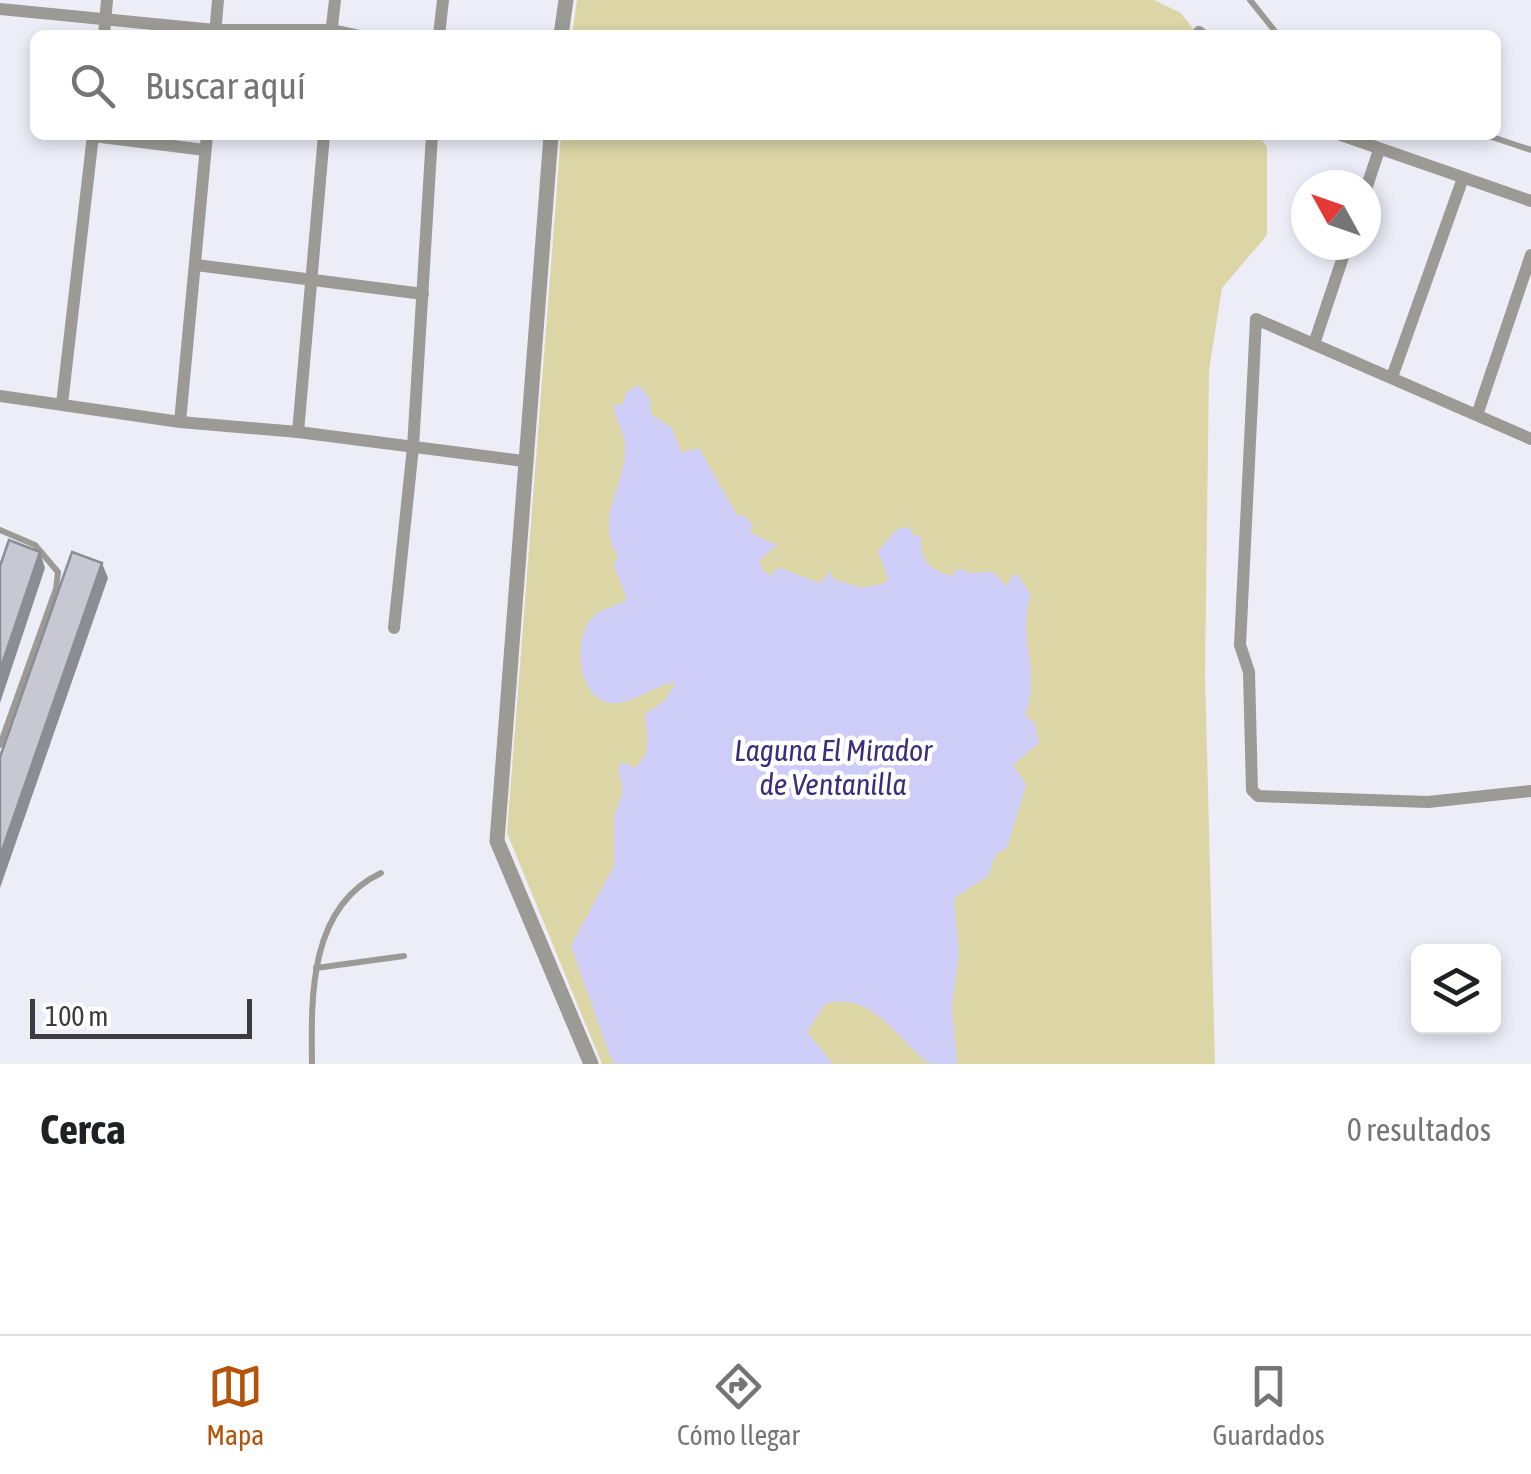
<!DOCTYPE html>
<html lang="es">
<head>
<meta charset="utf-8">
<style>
	body { margin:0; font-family:"Asap Condensed",sans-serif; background:#f6f6f6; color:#202124 }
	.controls { position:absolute; right:30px; bottom:30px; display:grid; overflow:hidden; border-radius:15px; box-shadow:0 5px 15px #0003 }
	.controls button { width:90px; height:90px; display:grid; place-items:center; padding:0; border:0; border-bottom:2px solid #e0e0e0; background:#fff; color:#202124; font:50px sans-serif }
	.compass { position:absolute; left:1291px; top:170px; width:90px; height:90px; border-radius:50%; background:#fff; box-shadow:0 5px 15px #0003; rotate:310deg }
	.scale { position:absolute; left:30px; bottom:25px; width:222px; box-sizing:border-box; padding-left:10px; border:5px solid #3b3b40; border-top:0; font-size:28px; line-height:35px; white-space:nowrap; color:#3b3b40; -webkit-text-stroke:8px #fff; paint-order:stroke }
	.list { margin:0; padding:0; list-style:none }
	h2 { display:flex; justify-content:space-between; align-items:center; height:130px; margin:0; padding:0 40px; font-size:42px }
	h2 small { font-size:32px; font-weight:400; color:#757577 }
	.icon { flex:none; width:55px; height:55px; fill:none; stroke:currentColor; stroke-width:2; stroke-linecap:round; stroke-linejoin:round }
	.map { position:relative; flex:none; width:1531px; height:1064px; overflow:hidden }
	.search { position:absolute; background:#fff; box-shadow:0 5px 15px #0003; left:30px; right:30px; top:30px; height:110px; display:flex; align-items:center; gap:25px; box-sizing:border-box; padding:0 35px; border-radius:15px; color:#757577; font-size:38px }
	.sheet { height:270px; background:#fff }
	nav { display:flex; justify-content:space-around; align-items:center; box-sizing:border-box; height:140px; border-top:2px solid #e0e0e0; background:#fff; font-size:28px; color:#757577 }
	nav a { display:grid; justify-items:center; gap:5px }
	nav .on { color:#b45309 }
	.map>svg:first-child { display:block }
	.green { fill:#dcd6a6 }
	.water { fill:#cdcdf8 }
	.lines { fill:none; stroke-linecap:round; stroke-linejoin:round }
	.service { stroke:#9b9a95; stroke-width:6 }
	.minor { stroke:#9b9a95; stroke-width:12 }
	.tertiary { stroke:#9b9a95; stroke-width:15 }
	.shaded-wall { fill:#8c8c94 }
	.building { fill:#c8c8d3; stroke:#8c8c94; stroke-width:2.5 }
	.labels { text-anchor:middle; stroke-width:9; stroke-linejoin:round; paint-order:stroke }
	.water-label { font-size:30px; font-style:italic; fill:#3b2d7c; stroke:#fff }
</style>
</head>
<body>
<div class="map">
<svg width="1531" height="1064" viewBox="0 0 1531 1064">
	<rect width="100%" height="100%" fill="#ededf8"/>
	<g class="green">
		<polygon points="577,0 1154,0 1181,13 1198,35 572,35"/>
		<polygon points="561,135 1258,135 1267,147 1267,235 1222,288 1209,370 1205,674 1215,1064 602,1064 507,833"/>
	</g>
	<path class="water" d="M638,385l11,12 2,17 21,14 9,24 18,-4 38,67 8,1 8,10 -4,6 28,13 -18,16 4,10 9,5 5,-9 43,16 11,-12 2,8 30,9 22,-5 3,-4 -10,-28 19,-22 13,-2 3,8 9,2c-4,22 9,36 32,39l1,-6 11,-1v4l27,-1 14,14 6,-11h5l13,20c-15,40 11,79 -6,120l10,8 4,20 -26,22 13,20 -19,63 -11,6 -8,22 -34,22 5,56 -7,53 5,57h-27c-33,-22 -55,-74 -105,-60l-18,28 26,32h-218l-5,-8 -39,-110 43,-80v-49l9,-27 -5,-23 5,-5 11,6c20,-15 12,-34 11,-54l18,-12 13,-19c-21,1 -38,18 -59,20 -38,3 -44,-58 -28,-81 10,-15 27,-14 38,-23l-13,-33 4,-10c-24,-38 6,-66 7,-106 1,-17 -10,-28 -11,-45l9,-1 3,-11z"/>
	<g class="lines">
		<g class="service">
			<polyline points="1250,0 1278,35"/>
			<polyline points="1486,135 1531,150"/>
			<polyline points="0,530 35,545 58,572 56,589 0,745"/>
			<polyline points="316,968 404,956"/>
			<path d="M312,1064c-1,-68 -3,-157 69,-191"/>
		</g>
		<g class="minor">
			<polyline points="0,9 215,30 332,30 356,35"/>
			<polyline points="1199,32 1203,35"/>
			<polyline points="104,35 107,0"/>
			<polyline points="215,35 218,0"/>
			<polyline points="331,35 335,0"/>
			<polyline points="439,35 443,0"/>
			<polyline points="1341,135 1531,201"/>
			<polyline points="93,136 205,150"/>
			<polyline points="1366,189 1379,150"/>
			<polyline points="196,265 423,294"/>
			<polyline points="1314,344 1347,245"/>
			<polyline points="1392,377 1463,178"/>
			<polyline points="0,396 180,422 298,432 523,461"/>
			<polyline points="62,404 93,135"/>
			<polyline points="1477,415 1531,255"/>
			<polyline points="180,422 207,135"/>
			<polyline points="298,432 324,135"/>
			<polyline points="1531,439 1256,319 1240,645 1249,672 1252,790 1258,796 1428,802 1531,791"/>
			<polyline points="394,628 413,447 432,135"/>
		</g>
		<g class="tertiary">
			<polyline points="561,35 566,0"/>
			<polyline points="551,135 497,841 591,1064"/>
		</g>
	</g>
	<g class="shaded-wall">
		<polygon points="40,552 45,568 0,703 0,670"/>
		<polygon points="102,563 108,578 0,888 0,856"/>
	</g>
	<g class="building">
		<polygon points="9,540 40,552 0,670 0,566"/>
		<polygon points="72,552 102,563 0,856 0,757"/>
	</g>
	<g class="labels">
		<g class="water-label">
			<text x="833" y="761">Laguna El Mirador<tspan x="833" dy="34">de Ventanilla</tspan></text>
		</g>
	</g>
</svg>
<div class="controls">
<button><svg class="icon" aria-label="layers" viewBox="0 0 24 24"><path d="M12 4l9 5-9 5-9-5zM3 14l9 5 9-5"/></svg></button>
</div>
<svg class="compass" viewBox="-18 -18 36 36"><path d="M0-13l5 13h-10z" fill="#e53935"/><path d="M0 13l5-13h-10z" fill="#757577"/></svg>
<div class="scale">100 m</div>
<div class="search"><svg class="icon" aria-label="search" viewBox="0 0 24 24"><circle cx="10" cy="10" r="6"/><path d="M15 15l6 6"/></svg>Buscar aquí</div>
</div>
<section class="sheet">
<h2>Cerca<small>0 resultados</small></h2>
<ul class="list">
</ul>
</section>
<nav>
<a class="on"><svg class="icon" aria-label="map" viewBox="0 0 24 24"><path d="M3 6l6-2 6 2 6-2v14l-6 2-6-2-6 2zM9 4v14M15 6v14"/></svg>Mapa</a>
<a><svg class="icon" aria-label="directions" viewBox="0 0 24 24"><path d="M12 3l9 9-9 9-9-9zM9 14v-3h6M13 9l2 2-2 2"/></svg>Cómo llegar</a>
<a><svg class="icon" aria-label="saved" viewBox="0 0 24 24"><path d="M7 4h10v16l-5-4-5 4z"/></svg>Guardados</a>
</nav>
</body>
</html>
